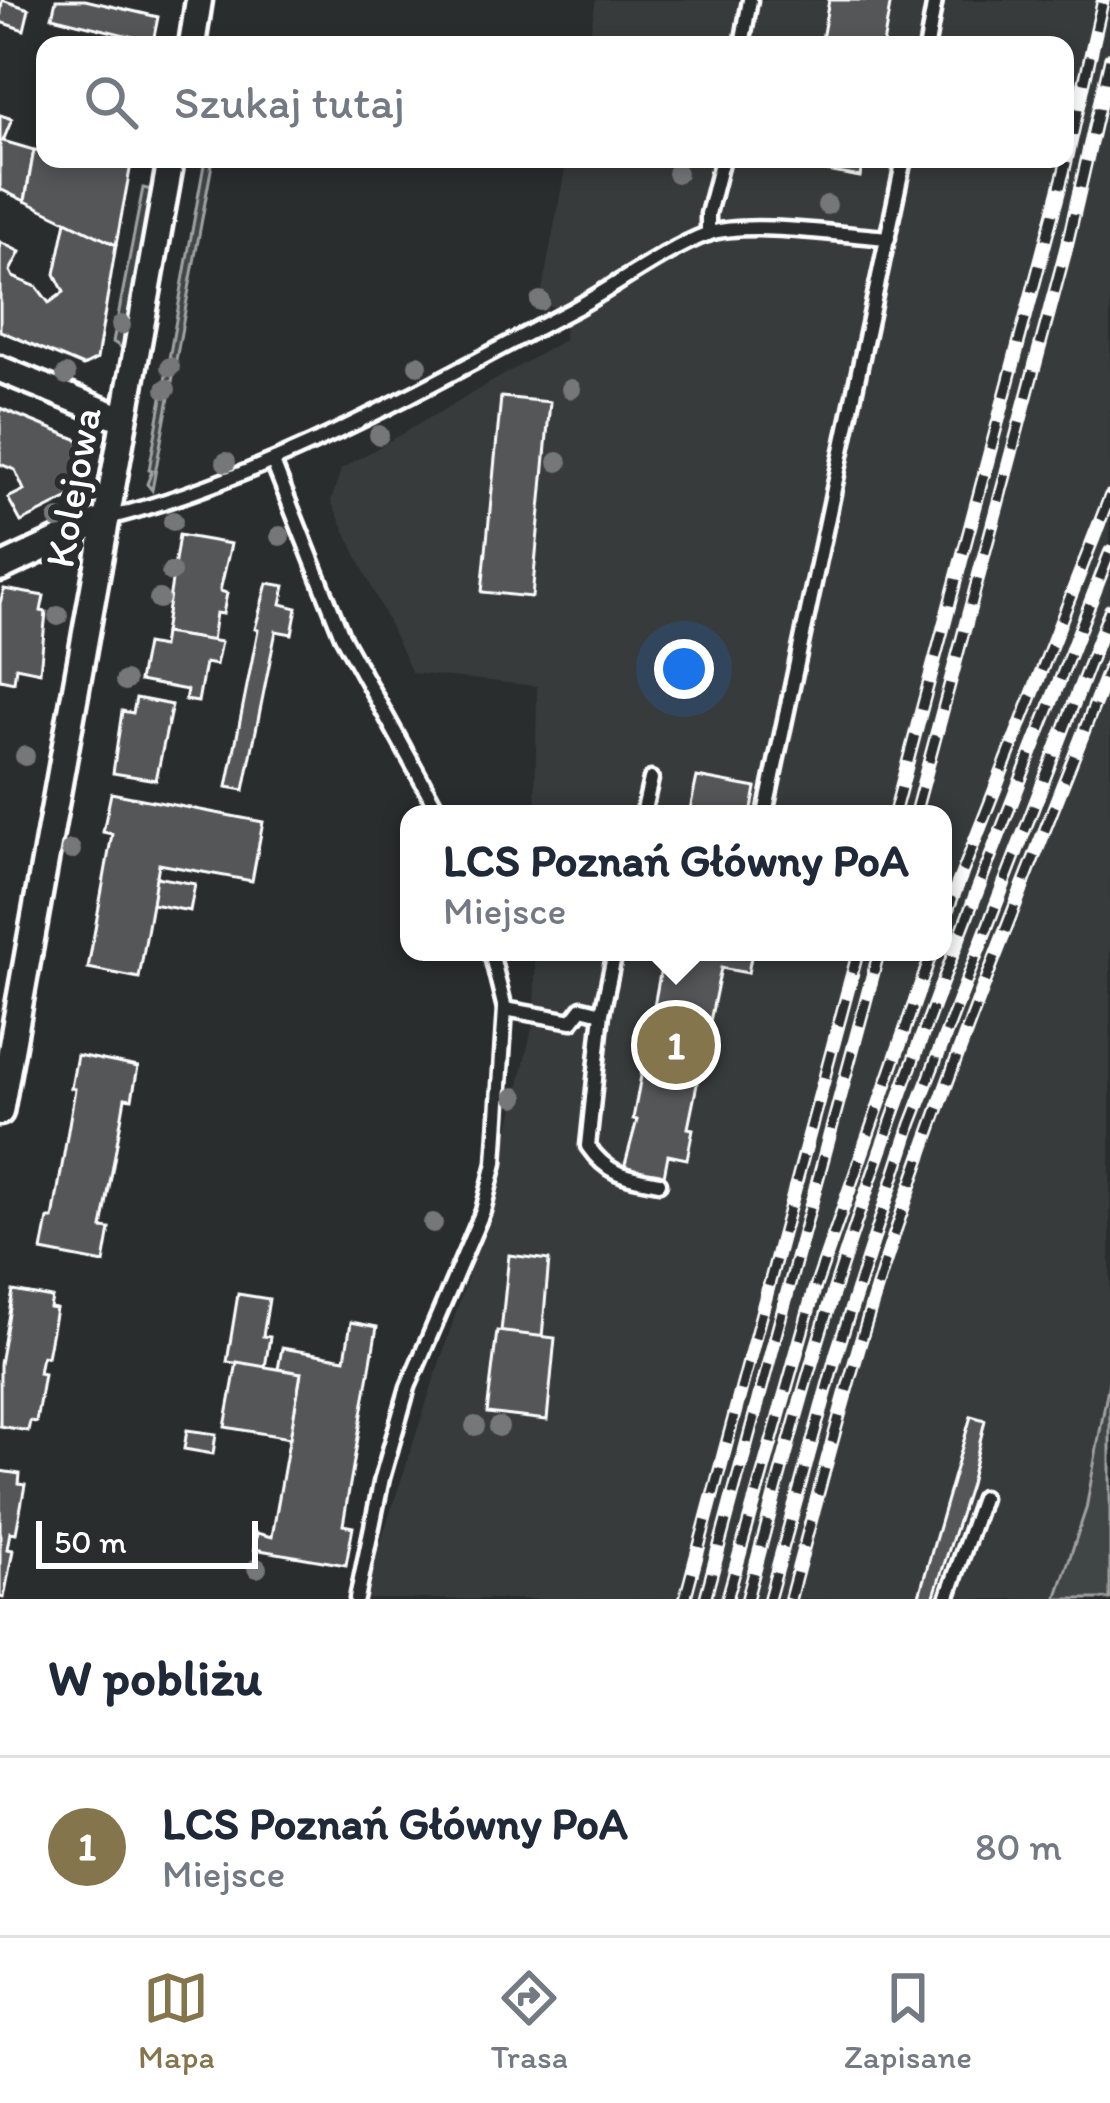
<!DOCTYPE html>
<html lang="pl">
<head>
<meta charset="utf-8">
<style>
	body { margin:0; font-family:Itim,sans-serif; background:#f2f2f3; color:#1f2937 }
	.scale { position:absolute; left:36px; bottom:30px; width:222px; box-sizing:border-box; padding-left:12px; border:6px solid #fff; border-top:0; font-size:33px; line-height:42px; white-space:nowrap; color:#fff; -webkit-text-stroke:9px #2a2d2e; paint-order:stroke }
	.you { position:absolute; left:684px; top:669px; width:42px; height:42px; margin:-30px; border:9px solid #fff; border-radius:50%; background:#1a73e8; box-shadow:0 0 0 18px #1a73e833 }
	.badge { display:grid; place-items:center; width:78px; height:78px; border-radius:50%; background:#84754c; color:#fff; font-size:39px; font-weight:700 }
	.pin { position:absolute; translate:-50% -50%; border:6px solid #fff; box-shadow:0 3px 12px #0006 }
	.popup { position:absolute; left:400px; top:805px; width:552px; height:156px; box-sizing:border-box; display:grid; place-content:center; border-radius:24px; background:#fff; filter:drop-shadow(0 3px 9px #0005); font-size:39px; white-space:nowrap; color:#747a83 }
	.popup b { font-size:45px; color:#1f2937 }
	.popup::after { content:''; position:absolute; left:50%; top:100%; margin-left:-24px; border:24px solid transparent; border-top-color:#fff }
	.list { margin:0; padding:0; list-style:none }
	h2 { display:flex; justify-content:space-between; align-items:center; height:156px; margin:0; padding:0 48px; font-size:51px }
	h2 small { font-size:39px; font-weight:400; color:#747a83 }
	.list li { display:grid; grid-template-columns:78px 1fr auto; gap:36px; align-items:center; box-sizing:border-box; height:180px; padding:0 48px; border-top:3px solid #e0e1e3 }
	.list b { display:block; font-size:45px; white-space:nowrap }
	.list p { margin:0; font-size:39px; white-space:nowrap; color:#747a83 }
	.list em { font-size:39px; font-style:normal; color:#747a83 }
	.icon { flex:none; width:66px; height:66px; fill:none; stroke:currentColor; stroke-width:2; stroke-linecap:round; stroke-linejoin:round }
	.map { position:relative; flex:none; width:1110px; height:1599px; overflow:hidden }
	.search { position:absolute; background:#fff; box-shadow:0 6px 18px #0003; left:36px; right:36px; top:36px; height:132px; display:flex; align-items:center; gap:30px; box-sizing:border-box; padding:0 42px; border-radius:24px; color:#747a83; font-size:45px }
	.sheet { height:336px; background:#fff }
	nav { display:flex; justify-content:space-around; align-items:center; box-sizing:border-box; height:168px; border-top:3px solid #e0e1e3; background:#fff; font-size:33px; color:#747a83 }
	nav a { display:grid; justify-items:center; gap:6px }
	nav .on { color:#84754c }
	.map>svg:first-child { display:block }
	.built { fill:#373a3b }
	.green { fill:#414445; stroke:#a0a2a2; stroke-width:3 }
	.building { fill:#555758; stroke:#fff; stroke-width:3 }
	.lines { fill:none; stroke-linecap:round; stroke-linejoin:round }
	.service-casing { stroke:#fff; stroke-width:21 }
	.minor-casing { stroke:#fff; stroke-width:33 }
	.service { stroke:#2a2d2e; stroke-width:12 }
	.minor { stroke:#2a2d2e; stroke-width:24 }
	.rail-casing { stroke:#fff; stroke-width:14 }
	.rail { stroke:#2a2d2e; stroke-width:9; stroke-dasharray:27; stroke-linecap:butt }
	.tree { fill:#757778 }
	.labels { text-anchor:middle; stroke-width:12; stroke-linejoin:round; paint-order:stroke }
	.street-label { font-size:42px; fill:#fff; stroke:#2a2d2e }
</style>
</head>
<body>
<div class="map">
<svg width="1110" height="1599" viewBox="0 0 1110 1599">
	<rect width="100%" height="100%" fill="#2a2d2e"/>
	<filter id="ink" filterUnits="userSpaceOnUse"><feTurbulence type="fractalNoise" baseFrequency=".00833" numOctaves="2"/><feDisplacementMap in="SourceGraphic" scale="24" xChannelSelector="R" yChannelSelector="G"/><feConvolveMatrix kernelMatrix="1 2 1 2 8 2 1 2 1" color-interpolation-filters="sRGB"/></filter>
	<g filter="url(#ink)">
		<polygon class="built" points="596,0 1110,0 1110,1599 362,1599 470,1270 505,1147 535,1015 535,952 943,952 943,814 535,814 537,686 412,673 331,501 341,469 564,340 565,313 540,301 567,159 1065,159 1065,45 588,45"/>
		<g class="green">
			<polygon points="205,159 213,159 152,490 147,484 152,471 149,470"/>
			<polygon points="143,188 152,190 124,349 113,342"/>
			<polygon points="1110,1376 1110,1599 1056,1599 1086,1509"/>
		</g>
		<g class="building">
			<polygon points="2,0 29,9 24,30 0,22"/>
			<polygon points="56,0 85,0 158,17 153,42 52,17"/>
			<polygon points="829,0 891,0 883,45 821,45"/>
			<polygon points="0,115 12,119 3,141 34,150 25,201 0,189"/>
			<polygon points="34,150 45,151 45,159 132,159 116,245 25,201"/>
			<polygon points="801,159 863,159 860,177 800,166"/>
			<polygon points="66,221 116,245 97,359 83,366 0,331 0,242 20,252 10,271 13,277 37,287 49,303 64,292 55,274"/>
			<polygon points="501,397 550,402 532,597 482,592"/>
			<polygon points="0,408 81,441 71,497 21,522 8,498 24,490 15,470 0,464"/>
			<polygon points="179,535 231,544 220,591 227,593 223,614 216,613 212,641 164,633"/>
			<polygon points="267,583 285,586 281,604 297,608 292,634 276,631 244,790 227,787 258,630 255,629"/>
			<polygon points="4,589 44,596 41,611 46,612 40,672 16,667 14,682 0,679 0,603"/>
			<polygon points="164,633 221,642 216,665 205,663 198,702 185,700 187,690 139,681 146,644 162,647"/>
			<polygon points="136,698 172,705 156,780 113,773 122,711 133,713"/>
			<polygon points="697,777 756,788 751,814 689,814"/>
			<polygon points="111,793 263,822 252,881 159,864 139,978 88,968 112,834 103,832"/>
			<polygon points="156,877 195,884 190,911 152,904"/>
			<polygon points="664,952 752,952 748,973 721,968 688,1128 693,1129 687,1159 668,1155 664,1176 624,1168 637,1120 633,1119"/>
			<polygon points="77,1055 138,1067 132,1099 125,1098 102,1228 110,1229 104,1263 42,1251 48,1219 53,1219 75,1089 71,1088"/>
			<polygon points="509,1255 549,1260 542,1337 501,1332"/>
			<polygon points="13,1291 52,1298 50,1308 56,1309 47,1357 42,1356 39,1373 44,1374 36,1422 30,1421 28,1431 0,1426 0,1364"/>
			<polygon points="238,1294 269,1299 263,1336 270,1337 265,1367 227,1362"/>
			<polygon points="351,1322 377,1327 343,1525 353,1527 346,1565 254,1549 257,1533 272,1537 301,1373 278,1369 282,1348 345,1359"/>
			<polygon points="497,1331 555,1338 547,1420 487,1413"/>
			<polygon points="237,1362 301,1373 290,1438 225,1427"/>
			<polygon points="971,1416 985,1420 970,1484 933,1599 918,1599"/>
			<polygon points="187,1430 216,1434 213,1454 184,1449"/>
			<polygon points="0,1471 20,1474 19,1484 25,1485 16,1533 10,1532 7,1549 13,1550 4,1598 0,1597"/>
		</g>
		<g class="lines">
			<g class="service-casing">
				<g id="service">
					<polyline points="742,45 750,0"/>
					<polyline points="927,45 935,0"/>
					<polyline points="708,234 708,214 722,159"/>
					<polyline points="273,462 342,636 440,814"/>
					<path d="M108,518c164,-42 315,-130 464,-208 41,-22 94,-61 135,-76 40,-14 136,1 181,4"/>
					<polyline points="643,814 651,779"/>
					<polyline points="765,814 904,159"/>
					<path d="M615,952l-13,61 -14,133c20,29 38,31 71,37"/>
					<polyline points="505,1009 572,1021 582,1008 602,1013"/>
					<polyline points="357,1599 382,1478 408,1387 483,1211 495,1163 505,1009 491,952"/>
					<polyline points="947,1599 982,1498"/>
				</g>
			</g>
			<g class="minor-casing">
				<g id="minor">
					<polyline points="192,45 199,0"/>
					<polyline points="0,369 123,419"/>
					<polyline points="0,568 107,518"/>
					<polyline points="0,1112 171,159"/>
				</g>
			</g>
			<use href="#service" class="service"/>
			<use href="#minor" class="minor"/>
			<g class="rail-casing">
				<g id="rail">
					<polyline points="894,814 1064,172 1103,0"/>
					<polyline points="915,814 1066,249 1110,59"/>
					<polyline points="943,922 1110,496"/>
					<polyline points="685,1599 858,952"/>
					<polyline points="705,1599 879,952"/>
					<polyline points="727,1599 814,1291 932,952"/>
					<path d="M747,1599c27,-102 54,-205 86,-306 80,-251 182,-496 277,-741"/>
					<polyline points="769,1599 836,1355 911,1124 1110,610"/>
					<path d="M790,1599c35,-130 68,-260 112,-387 62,-185 137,-365 208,-547"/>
				</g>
			</g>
			<use href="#rail" class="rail"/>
		</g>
		<g class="tree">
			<circle cx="677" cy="173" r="10"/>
			<circle cx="827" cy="205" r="10"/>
			<circle cx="540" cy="301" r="10"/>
			<circle cx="121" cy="325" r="10"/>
			<circle cx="418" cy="365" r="10"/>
			<circle cx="170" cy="367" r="10"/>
			<circle cx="66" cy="375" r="10"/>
			<circle cx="166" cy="389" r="10"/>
			<circle cx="571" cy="389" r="10"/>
			<circle cx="379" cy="435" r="10"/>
			<circle cx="226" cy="462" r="10"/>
			<circle cx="558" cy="462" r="10"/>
			<circle cx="58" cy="519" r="10"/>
			<circle cx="173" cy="521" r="10"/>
			<circle cx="280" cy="536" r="10"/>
			<circle cx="171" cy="572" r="10"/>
			<circle cx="159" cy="599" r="10"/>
			<circle cx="58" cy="616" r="10"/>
			<circle cx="125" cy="681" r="10"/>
			<circle cx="25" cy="756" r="10"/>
			<circle cx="71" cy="850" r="10"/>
			<circle cx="515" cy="1097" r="10"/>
			<circle cx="433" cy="1223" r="10"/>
			<circle cx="475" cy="1426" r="10"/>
			<circle cx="499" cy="1427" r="10"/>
			<circle cx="257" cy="1568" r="10"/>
		</g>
	</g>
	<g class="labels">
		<g class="street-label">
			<text transform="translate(72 487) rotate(-80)" y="15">Kolejowa</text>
		</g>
	</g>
</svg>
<div class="scale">50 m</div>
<div class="you"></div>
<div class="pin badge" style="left:676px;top:1045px">1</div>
<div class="popup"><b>LCS Poznań Główny PoA</b>Miejsce</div>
<div class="search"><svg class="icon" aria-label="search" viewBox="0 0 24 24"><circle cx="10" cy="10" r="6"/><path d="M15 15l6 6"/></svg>Szukaj tutaj</div>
</div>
<section class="sheet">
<h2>W pobliżu<small></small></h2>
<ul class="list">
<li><span class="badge">1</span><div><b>LCS Poznań Główny PoA</b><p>Miejsce</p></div><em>80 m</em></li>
</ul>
</section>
<nav>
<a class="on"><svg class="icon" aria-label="map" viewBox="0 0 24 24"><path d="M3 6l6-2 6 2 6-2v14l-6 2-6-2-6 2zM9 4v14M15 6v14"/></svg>Mapa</a>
<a><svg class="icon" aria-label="directions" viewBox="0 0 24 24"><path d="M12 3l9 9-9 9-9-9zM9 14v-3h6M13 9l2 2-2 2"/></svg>Trasa</a>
<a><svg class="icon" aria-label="saved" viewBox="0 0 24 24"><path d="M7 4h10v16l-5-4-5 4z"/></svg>Zapisane</a>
</nav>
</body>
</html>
